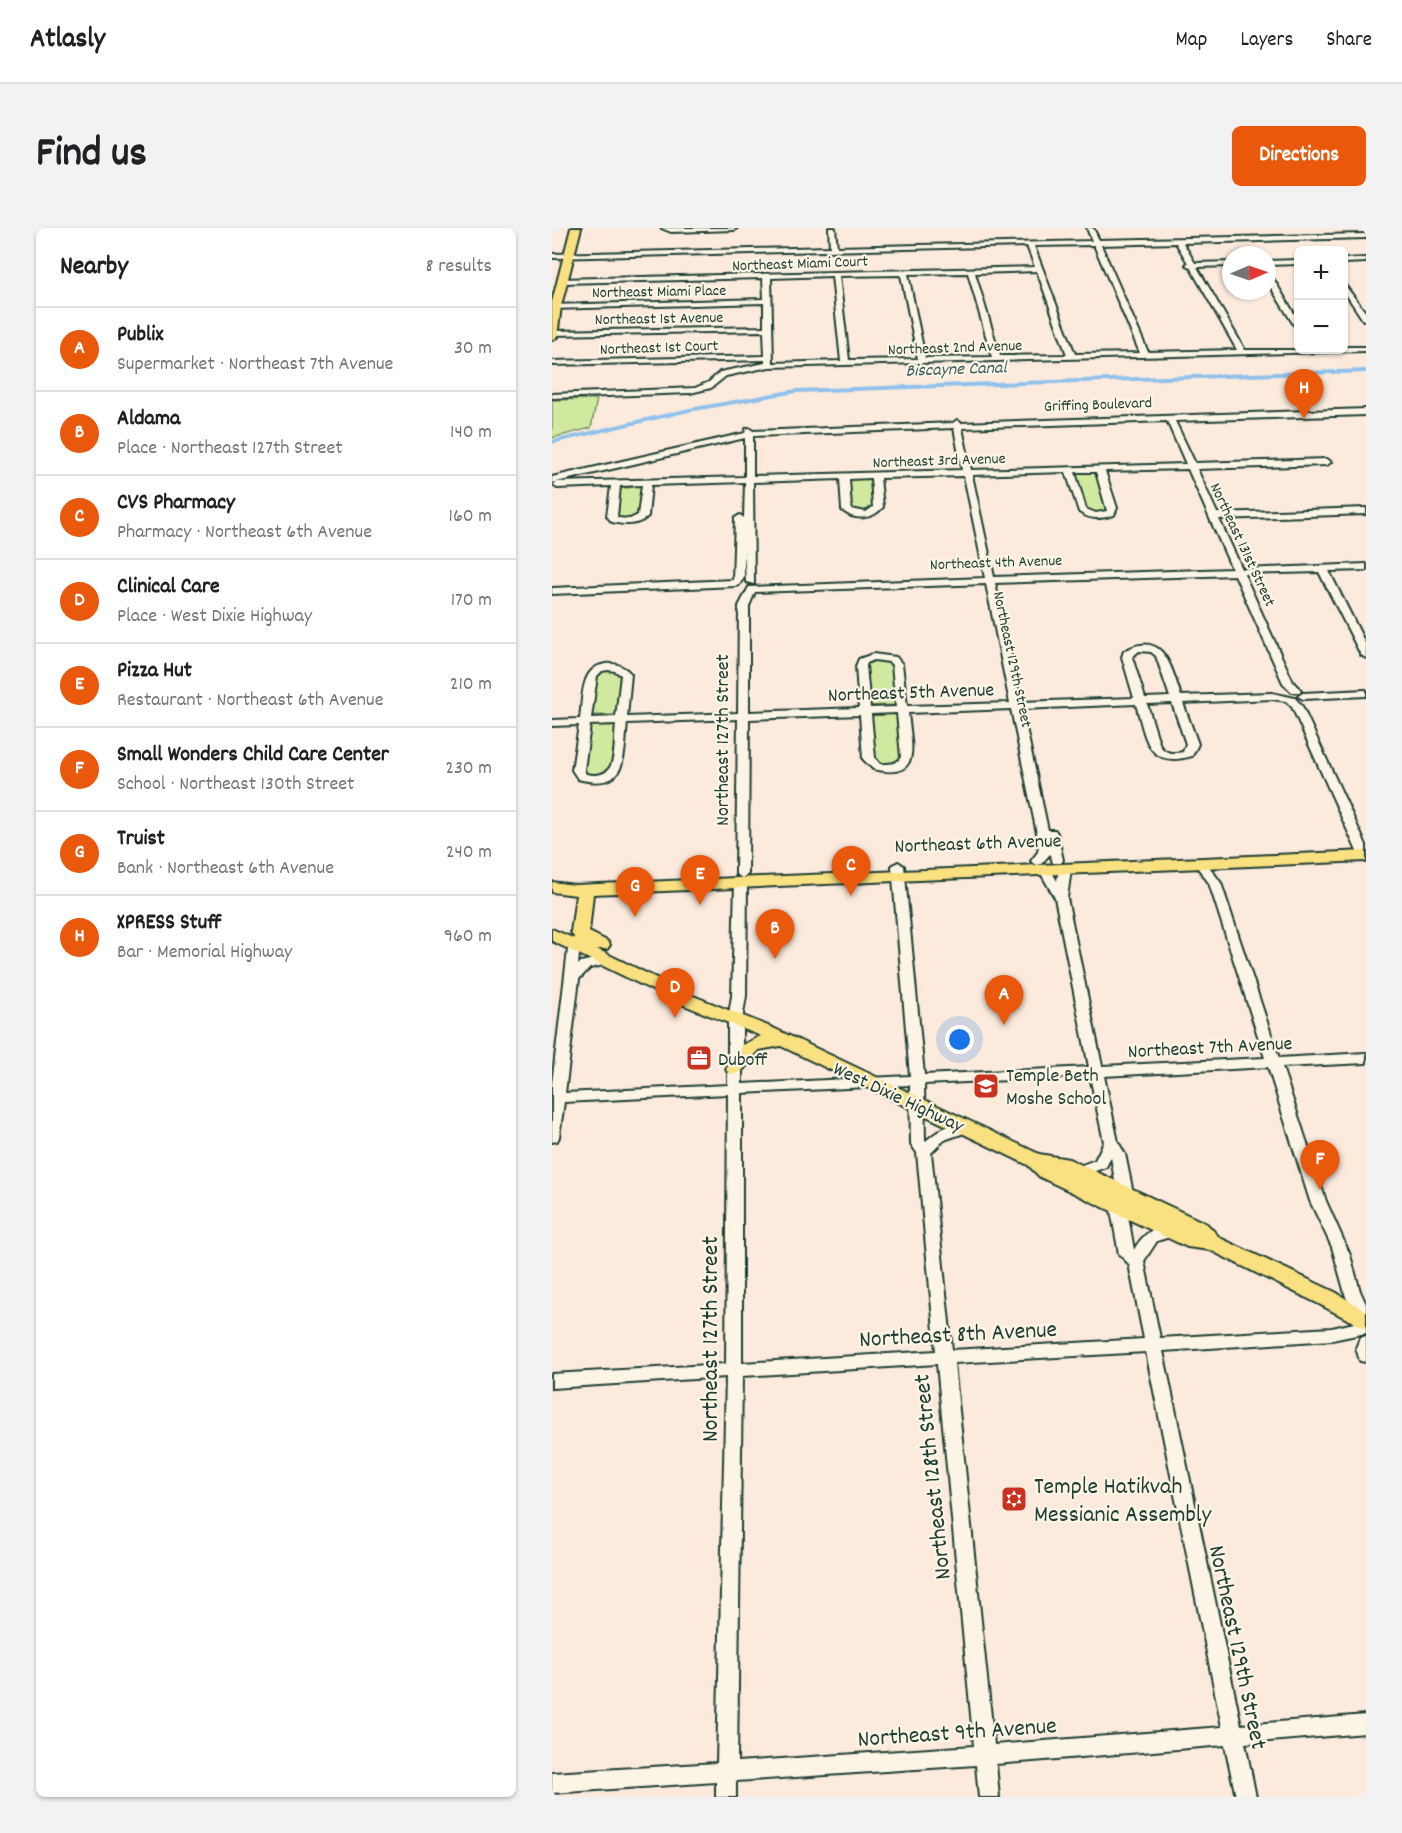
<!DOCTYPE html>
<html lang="en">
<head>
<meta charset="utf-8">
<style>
	body { margin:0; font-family:Dekko,sans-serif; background:#f2f2f2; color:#202124 }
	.controls { position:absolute; right:18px; top:18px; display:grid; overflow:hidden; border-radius:9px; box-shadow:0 2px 4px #0004 }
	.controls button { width:54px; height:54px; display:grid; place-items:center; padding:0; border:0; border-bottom:2px solid #e0e0e0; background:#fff; color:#202124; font:30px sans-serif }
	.compass { position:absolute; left:670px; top:18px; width:54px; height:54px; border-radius:50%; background:#fff; box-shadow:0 2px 4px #0004; rotate:88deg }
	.you { position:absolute; left:408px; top:812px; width:21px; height:21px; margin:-15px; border:4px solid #fff; border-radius:50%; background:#1a73e8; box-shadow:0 0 0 9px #1a73e833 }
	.badge { display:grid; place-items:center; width:39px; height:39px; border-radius:50%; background:#ea580c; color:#fff; font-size:20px; font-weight:700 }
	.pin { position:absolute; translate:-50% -50px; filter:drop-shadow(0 2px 3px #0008) }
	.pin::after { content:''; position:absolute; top:32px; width:21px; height:18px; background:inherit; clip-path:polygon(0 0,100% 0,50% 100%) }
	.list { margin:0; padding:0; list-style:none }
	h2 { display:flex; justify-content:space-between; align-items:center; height:78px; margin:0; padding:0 24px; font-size:26px }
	h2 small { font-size:20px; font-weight:400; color:#757577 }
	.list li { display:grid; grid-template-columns:39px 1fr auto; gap:18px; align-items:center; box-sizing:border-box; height:84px; padding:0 24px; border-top:2px solid #e0e0e0 }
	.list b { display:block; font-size:22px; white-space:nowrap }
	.list p { margin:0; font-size:20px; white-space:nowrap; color:#757577 }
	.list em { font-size:20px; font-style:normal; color:#757577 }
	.map { position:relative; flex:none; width:814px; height:1569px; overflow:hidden; border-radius:9px }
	header { display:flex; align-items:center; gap:36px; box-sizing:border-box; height:84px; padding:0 30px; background:#fff; border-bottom:2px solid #e0e0e0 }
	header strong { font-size:28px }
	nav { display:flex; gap:33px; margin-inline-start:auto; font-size:21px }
	.intro { display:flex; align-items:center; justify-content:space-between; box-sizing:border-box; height:144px; padding:0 36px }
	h1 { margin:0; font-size:42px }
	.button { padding:15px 27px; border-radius:9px; background:#ea580c; color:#fff; font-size:21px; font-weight:700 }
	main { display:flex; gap:36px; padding:0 36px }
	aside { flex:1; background:#fff; border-radius:9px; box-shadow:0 2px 4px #0004 }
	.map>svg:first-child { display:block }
	.green { fill:#d1e99e; stroke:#789369; stroke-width:1.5 }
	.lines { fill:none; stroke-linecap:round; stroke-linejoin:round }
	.canal { fill:#90c1ec; fill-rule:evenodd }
	.minor-casing { stroke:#1f3d34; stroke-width:4 }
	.major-casing { stroke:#1f3d34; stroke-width:4 }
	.minor { fill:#fcf5e5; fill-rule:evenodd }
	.major { fill:#f9e181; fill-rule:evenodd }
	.labels { text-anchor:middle; stroke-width:4.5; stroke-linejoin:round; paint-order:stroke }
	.far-street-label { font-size:16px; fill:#1f3d34; stroke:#fcf5e5 }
	.far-water-label { font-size:18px; font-style:italic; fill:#3b5e62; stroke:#fcf5e5 }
	.street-label { font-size:20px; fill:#1f3d34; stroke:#fcf5e5 }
	.poi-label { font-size:20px; fill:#1f3d34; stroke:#fcf5e5; text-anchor:start }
	.near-street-label { font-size:24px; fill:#1f3d34; stroke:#fcf5e5 }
	.near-poi-label { font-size:24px; fill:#1f3d34; stroke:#fcf5e5; text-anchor:start }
</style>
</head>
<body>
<header>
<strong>Atlasly</strong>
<nav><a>Map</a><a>Layers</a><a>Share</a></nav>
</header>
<div class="intro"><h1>Find us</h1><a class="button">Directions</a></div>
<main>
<aside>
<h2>Nearby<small>8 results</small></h2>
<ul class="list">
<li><span class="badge">A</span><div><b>Publix</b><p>Supermarket · Northeast 7th Avenue</p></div><em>30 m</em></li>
<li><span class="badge">B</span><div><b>Aldama</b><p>Place · Northeast 127th Street</p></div><em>140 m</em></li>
<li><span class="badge">C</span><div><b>CVS Pharmacy</b><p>Pharmacy · Northeast 6th Avenue</p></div><em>160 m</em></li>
<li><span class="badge">D</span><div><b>Clinical Care</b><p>Place · West Dixie Highway</p></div><em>170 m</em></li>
<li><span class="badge">E</span><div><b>Pizza Hut</b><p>Restaurant · Northeast 6th Avenue</p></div><em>210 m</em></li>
<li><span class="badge">F</span><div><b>Small Wonders Child Care Center</b><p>School · Northeast 130th Street</p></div><em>230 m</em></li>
<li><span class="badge">G</span><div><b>Truist</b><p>Bank · Northeast 6th Avenue</p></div><em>240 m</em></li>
<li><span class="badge">H</span><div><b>XPRESS Stuff</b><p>Bar · Memorial Highway</p></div><em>960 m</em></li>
</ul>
</aside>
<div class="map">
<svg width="814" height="1569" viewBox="0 0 814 1569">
	<rect width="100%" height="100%" fill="#fcebdd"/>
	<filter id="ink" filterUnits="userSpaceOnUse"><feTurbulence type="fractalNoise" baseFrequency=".0167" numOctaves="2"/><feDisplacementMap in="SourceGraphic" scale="12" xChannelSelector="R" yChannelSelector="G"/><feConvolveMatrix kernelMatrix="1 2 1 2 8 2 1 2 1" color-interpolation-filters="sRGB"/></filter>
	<g filter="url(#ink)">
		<g class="green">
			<polygon points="45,171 39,200 0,210 0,172"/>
			<polygon points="526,243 542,244 547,247 558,282 544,286 533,283 522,245"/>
			<polygon points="313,249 320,253 324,277 314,285 298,282 297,252"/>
			<polygon points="73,257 91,258 89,287 78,292 64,290 66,261 82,259 69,259"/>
			<polygon points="320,431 341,434 345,477 316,478 312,435"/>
			<polygon points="64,441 71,448 64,487 39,487 41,450 51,442"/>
			<polygon points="345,486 352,525 348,535 332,538 321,533 318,487"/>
			<polygon points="41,497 66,498 62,541 55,548 31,546 37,499"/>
		</g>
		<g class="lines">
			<polygon class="canal" points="814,141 814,145 244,165 137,184 0,216 0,212 137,180 244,161"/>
			<g class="minor-casing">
				<g id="minor">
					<polygon points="109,0 185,0 182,2 119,4"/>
					<path d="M277,0h6l2,19 255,-6 -5,-13h6l6,12 267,-6v4l-183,5 12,20 36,-1v4l-34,1 48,83h99v-3h22v4l-597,16 -43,9 -15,12 -21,5 -138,5v-4l143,-6 14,-6 11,-10 45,-9v-3l-213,5v-4l213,-5 -1,-25 -212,4v-4l212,-4v-24l-212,6v-4l212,-6 -1,-21 -200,5h-3v-4l475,-12 -8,-21 -475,12v-4l278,-7zM624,15l12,20 -2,2 4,2 47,83 -89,2 -47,-107zM542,17l46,108 -65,1 -41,-108zM485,43l30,84 -67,1 -25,-83zM416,45l24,84 -67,1 -17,-84zM349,47l17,84 -69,1 -10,-84zM280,48l9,85 -68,2 -2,-85z"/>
					<polygon points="814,30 814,34 792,35 792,31"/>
					<polygon points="746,32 746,36 715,37 715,33"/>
					<polygon points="715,45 719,47 746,92 746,99 742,97 715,53"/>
					<polygon points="792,56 814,85 814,92 811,92 792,63"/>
					<path d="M814,181v6l-191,6 20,42 132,-4 4,3 -4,3 -130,4 20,44 149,-5v6l-147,5 23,50 124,-5v6l-37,1 37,74v13l-5,-3 -42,-83 -75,2 49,108 8,8 -1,2h-8l-9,-9 -48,-108 -240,8 26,119 113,-4 -12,-41 2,-6c40,-22 47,16 57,45l91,-3 23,5 7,8 64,139v17l-6,-4 -68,-151 -6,-6 -14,-2 -89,4 15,41 -6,12c-45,13 -46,-17 -56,-52l-114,5 26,121h7l2,3 6,27 -2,3h-8l-3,-9 -9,10 -4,1 -6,-4 7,-9 1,-9 -28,-134 -103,4c3,33 15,68 -35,56l-10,-10 -3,-44 -111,4 -1,155 -6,4 -6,-4 2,-155 -111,4c-4,38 0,68 -49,56l-6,-9 7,-45 -27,1v-6l28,-1c3,-21 0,-52 26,-55 10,-1 18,2 25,10l-4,43 111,-4 1,-107 10,-19 236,-9 -21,-102 -84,2 3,29c-11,13 -29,14 -41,3l-2,-31 -87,3 1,102 -8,-2 -2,-32v27l-5,8 -3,1 -184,8v-6l181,-8 2,-62 5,-3 4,3 1,-36 -94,3 -3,31c-10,10 -23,9 -36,6l-5,-6 4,-30 -54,2 -4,-3 4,-3 188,-5v-39l-193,45v-6l193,-44 1,-4 3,-1 4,3 200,-8 4,-3 4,3zM615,193l19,43 -215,6 -9,-42zM402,200l8,42 -209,6v-40zM636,241l44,100 -238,8 -22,-102 94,-3 13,40c11,8 22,7 35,3l3,-7 -12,-37zM523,244h21l11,39 -11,2 -10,-4zM319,250l2,29 -7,5 -15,-3 -2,-30zM90,257l-4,30 -8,4 -12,-1 -1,-2 3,-30zM434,356l24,119 -103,3 -5,-42 -6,-7 -23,-3 -14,5 -3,7 3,42 -110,4v-106l6,-14zM587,423l12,1 5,4 14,41 -25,1 -13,-41zM322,432l15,2 3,3 4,42 -26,1 -4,-42 1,-3zM56,442l7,1 6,4 -5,42 -25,1 6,-42 5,-5zM620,475l14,41 -3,8c-10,2 -17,2 -23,-6l-13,-42zM345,485l4,44c-5,8 -12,7 -21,7l-5,-6 -4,-44zM64,496c-3,25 4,57 -30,50l-2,-4 6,-45z"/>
					<polygon points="814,462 814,468 751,471 746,468 751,465"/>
					<path d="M649,632l4,1 16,22 58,175 87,-5v10l-84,4 44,134 24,54 10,36 6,13v29l-34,7 -169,11 78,374 125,-10v18l-121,10 11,54h-20l-11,-52 -229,19 3,33h-20l-3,-32 -240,16v16h-20v-15l-164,11v-20l165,-10 9,-386 -174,11v-14l174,-10 2,-270 -164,8 -5,35 -2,4 -5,1v-58l17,-143h10l1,3 -2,21 3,-3 27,-6 7,4 -2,3 -23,5 -11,11 -14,114 163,-8v-65l4,-24 3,-113 6,-4 6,4 -1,113 -4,24v64l168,-8 -18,-210 6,-4 6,4 20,209 165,-8 -34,-169 -16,-28 6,-4 4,1 8,14 2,-12 6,-4 6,4 -4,29 35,168 163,-8 -56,-175 -14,-19zM716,839l42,134 22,46 14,50 9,17 8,7 -31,7 -172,10 -16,-77 13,-20 19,-6 3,-4 -3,-4c-18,-6 -34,8 -42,23l-8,-45 -3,-4h-10l-3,4 9,49 10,10 15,75 -192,11 -21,-197 13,-13 26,-9 2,-4 -2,-4c-14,-4 -35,9 -45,19l-1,-58 166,-8 14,66 -9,18 -21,8 -2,4 2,4 5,1 27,-10 5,-10 6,36 3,4h10l3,-4 -8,-39 -7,-12 -14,-66zM358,857l1,59 6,9 19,198 -194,12v-270zM594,1124l76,375 -228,18 -40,-382zM385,1136l37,382 -237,16 5,-386z"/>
					<polygon points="814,1108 814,1134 808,1133 804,1120 808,1110"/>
				</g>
			</g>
			<g class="major-casing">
				<g id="major">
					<polygon points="19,0 29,0 9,78 5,109 0,112 0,74"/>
					<path d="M814,623v10l-773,33 -4,38 18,9 3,4 -3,4h-10l94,46 82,33 266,126 30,5 138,65 13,14 115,54 31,19v18l-47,-25 -109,-54 -23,-3 -147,-70 -12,-12 -247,-119 -22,4c-11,9 -14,28 -31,23l-2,-4 16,-24 19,-9 -82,-33 -127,-62v-12l23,10 -4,-7 5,-37 -24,-3v-10l23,3z"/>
				</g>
			</g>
			<use href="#minor" class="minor"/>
			<use href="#major" class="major"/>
		</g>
	</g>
	<defs>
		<g id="office-square" transform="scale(1.35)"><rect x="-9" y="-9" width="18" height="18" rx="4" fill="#c8321e" stroke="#fcf5e5"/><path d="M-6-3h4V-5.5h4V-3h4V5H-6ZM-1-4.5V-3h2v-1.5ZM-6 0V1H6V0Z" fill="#fff"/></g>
		<g id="school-square" transform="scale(1.35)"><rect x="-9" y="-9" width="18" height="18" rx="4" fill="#c8321e" stroke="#fcf5e5"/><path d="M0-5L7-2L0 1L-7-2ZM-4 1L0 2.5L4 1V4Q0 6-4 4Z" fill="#fff"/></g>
		<g id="synagogue-square" transform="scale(1.35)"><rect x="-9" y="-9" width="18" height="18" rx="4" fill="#c8321e" stroke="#fcf5e5"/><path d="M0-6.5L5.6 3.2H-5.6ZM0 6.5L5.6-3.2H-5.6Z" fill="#fff"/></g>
	</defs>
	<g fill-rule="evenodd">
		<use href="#office-square" x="147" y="830"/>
		<use href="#school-square" x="434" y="858"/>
		<use href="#synagogue-square" x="462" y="1271"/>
	</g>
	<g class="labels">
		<g class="far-street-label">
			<text transform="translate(248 34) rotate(-2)" y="6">Northeast Miami Court</text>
			<text transform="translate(107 62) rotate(-1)" y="6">Northeast Miami Place</text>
			<text transform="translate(107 89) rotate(-1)" y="6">Northeast 1st Avenue</text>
			<text transform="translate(107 118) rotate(-2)" y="6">Northeast 1st Court</text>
			<text transform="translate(403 118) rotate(-2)" y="6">Northeast 2nd Avenue</text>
			<text transform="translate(546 175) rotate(-2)" y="6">Griffing Boulevard</text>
			<text transform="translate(387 231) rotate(-2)" y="6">Northeast 3rd Avenue</text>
			<text transform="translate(692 316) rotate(65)" y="6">Northeast 131st Street</text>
			<text transform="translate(444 333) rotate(-2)" y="6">Northeast 4th Avenue</text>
			<text transform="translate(462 431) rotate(78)" y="6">Northeast 129th Street</text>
		</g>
		<g class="far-water-label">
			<text transform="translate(404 140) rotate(-2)" y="6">Biscayne Canal</text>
		</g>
		<g class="street-label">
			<text transform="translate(359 463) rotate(-2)" y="7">Northeast 5th Avenue</text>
			<text transform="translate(169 512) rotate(-90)" y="7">Northeast 127th Street</text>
			<text transform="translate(426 614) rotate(-2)" y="7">Northeast 6th Avenue</text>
			<text transform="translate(658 818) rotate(-3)" y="7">Northeast 7th Avenue</text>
			<text transform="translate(347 868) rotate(25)" y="7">West Dixie Highway</text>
		</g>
		<g class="poi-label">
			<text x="166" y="837">Duboff</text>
			<text x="454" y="853">Temple Beth<tspan x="454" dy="23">Moshe School</tspan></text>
		</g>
		<g class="near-street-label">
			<text transform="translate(406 1105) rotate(-3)" y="8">Northeast 8th Avenue</text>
			<text transform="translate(157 1111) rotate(-90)" y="8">Northeast 127th Street</text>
			<text transform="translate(379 1249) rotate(-96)" y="8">Northeast 128th Street</text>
			<text transform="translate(687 1419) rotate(78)" y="8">Northeast 129th Street</text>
			<text transform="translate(405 1503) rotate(-4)" y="8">Northeast 9th Avenue</text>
		</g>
		<g class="near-poi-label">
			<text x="482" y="1265">Temple Hatikvah<tspan x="482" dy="28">Messianic Assembly</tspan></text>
		</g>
	</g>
</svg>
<div class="controls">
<button>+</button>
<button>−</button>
</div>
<svg class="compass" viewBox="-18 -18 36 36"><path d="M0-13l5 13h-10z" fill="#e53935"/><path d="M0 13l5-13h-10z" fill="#757577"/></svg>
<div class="you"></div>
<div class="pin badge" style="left:452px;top:797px">A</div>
<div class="pin badge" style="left:223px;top:731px">B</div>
<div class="pin badge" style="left:299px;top:668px">C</div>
<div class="pin badge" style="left:123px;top:790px">D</div>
<div class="pin badge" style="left:148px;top:677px">E</div>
<div class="pin badge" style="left:768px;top:962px">F</div>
<div class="pin badge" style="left:83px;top:689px">G</div>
<div class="pin badge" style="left:752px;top:191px">H</div>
</div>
</main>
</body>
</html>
